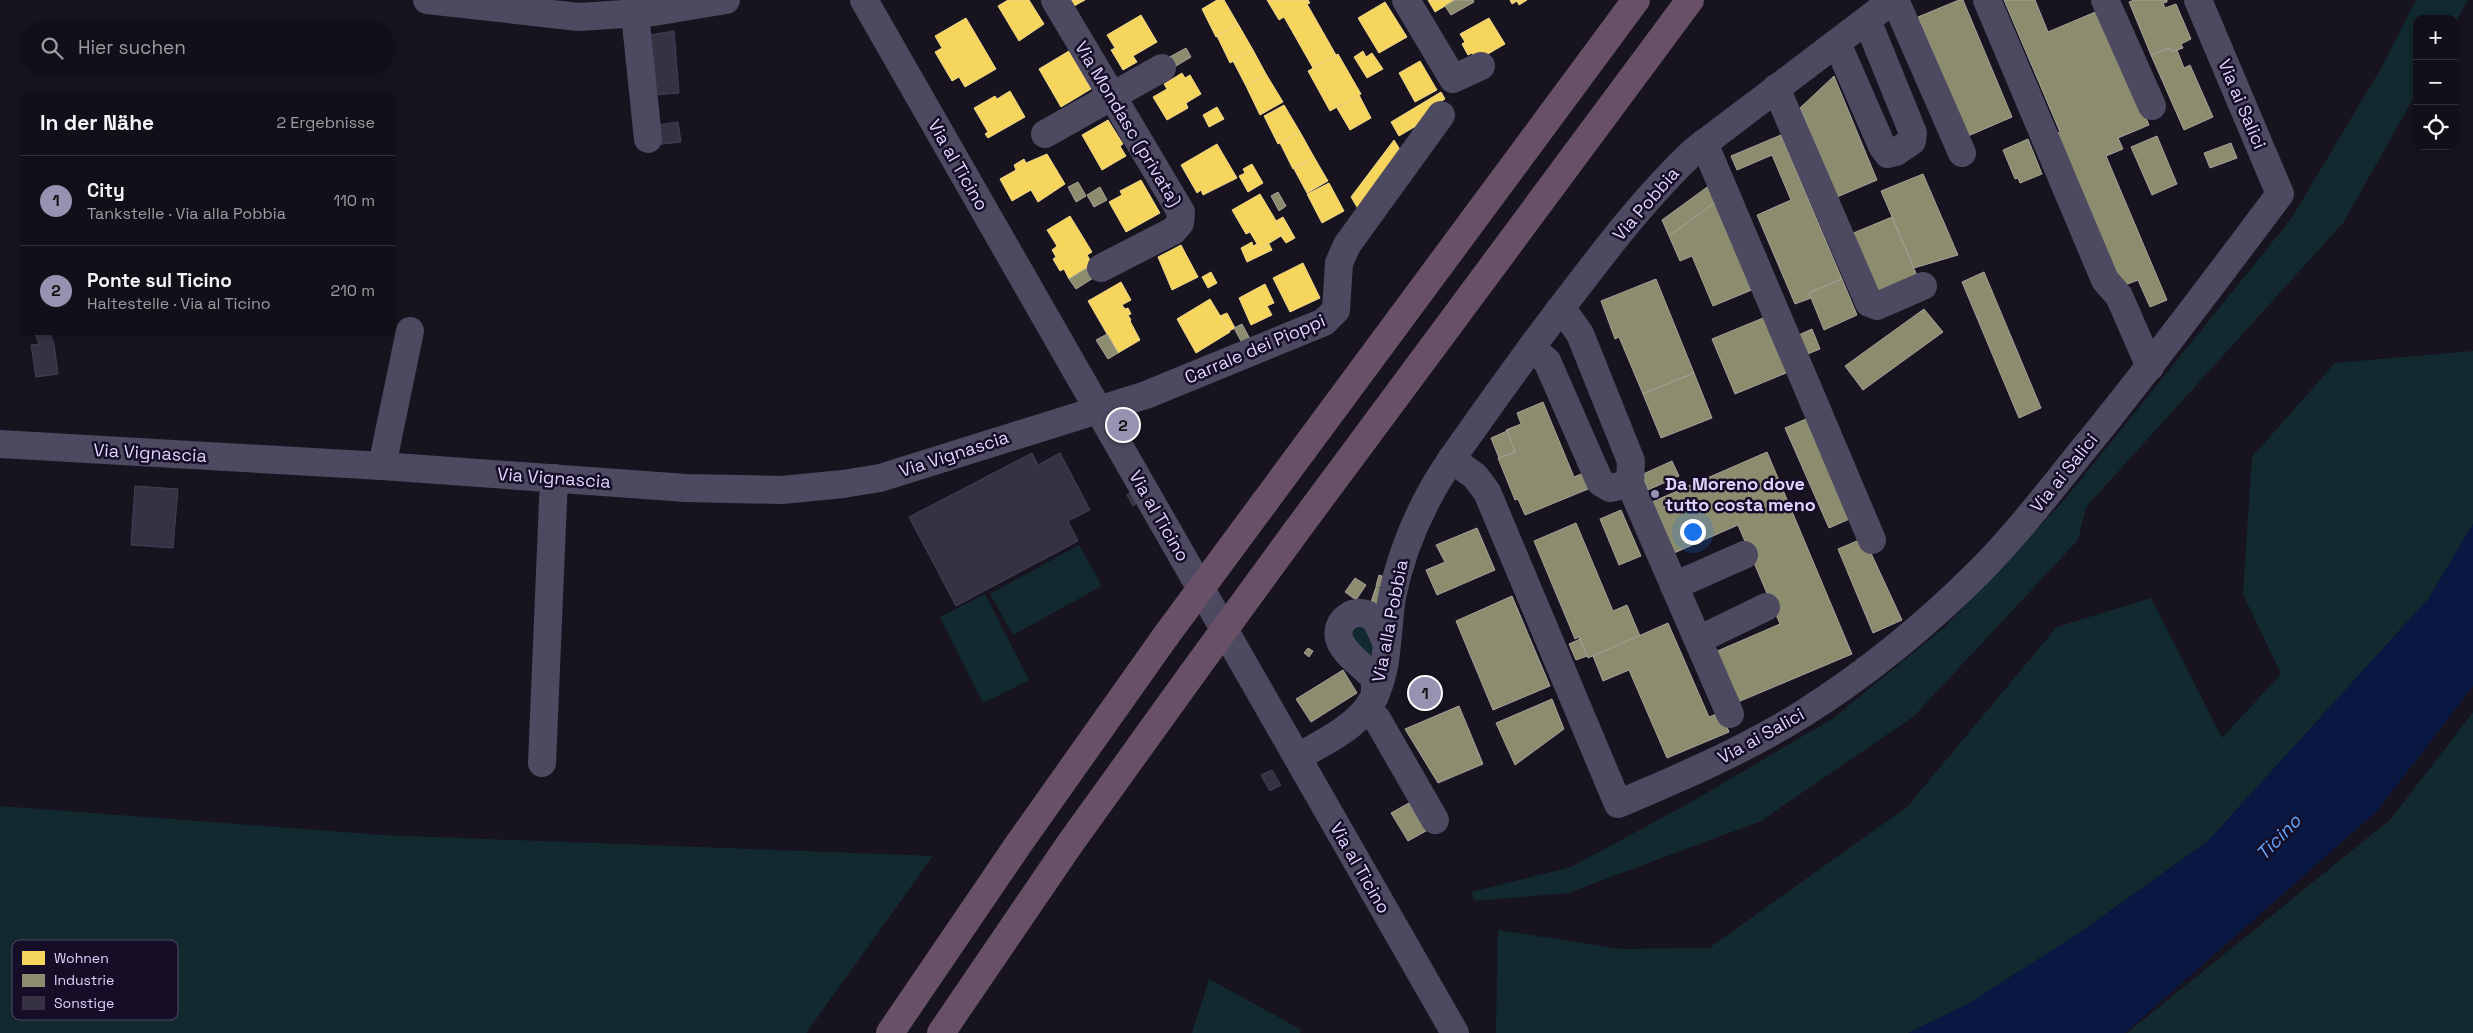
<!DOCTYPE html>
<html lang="de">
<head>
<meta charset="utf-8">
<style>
	body { margin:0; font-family:"Space Grotesk",sans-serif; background:#1a1821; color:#f1f3f6 }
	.controls { position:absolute; right:15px; top:15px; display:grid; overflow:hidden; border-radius:10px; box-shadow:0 2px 8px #0003 }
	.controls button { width:45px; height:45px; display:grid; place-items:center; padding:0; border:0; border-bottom:1px solid #302f37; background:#110f18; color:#f1f3f6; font:25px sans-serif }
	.you { position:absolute; left:1692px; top:531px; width:18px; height:18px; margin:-12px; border:4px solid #fff; border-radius:50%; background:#1a73e8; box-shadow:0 0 0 8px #1a73e833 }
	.badge { display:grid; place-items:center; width:32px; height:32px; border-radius:50%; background:#9891b1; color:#111; font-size:16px; font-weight:700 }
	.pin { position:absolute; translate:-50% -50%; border:2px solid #fff; box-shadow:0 1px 5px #0006 }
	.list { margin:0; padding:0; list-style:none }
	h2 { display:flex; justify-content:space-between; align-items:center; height:65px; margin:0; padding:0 20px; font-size:21px }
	h2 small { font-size:16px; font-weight:400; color:#9c9ca2 }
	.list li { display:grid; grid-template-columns:32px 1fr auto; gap:15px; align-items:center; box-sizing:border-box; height:90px; padding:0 20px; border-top:1px solid #302f37 }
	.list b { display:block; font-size:19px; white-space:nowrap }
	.list p { margin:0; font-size:16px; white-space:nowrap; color:#9c9ca2 }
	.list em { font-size:16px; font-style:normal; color:#9c9ca2 }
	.icon { flex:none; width:28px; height:28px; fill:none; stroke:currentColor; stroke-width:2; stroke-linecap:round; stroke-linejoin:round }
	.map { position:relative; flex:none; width:2473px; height:1033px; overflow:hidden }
	.search { position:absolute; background:#110f18; box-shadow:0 2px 8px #0003; left:20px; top:20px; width:375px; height:55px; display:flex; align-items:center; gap:12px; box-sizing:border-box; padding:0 18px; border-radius:28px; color:#9c9ca2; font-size:19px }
	.panel { position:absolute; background:#110f18; box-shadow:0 2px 8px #0003; left:20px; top:90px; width:375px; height:245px; border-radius:10px }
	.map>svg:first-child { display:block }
	.green { fill:#122a2f }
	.water { fill:#091743 }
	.homes { fill:#f6d55c; stroke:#efd58d }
	.industry { fill:#8c8c6e; stroke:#a5a29a }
	.building { fill:#373243; stroke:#453f55 }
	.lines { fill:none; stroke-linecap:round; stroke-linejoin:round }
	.minor { stroke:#4d4961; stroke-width:28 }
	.highway { stroke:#685067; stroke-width:28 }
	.highway-bridge { stroke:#685067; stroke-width:28 }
	.poi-dot { fill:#9891b1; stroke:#150e26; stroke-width:2 }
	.labels { text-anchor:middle; stroke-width:5; stroke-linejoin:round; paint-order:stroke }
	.street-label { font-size:18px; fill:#ded4ff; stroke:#150e26 }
	.poi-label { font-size:18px; font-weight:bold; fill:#ded4ff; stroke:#150e26; text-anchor:start }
	.water-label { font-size:19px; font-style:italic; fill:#62a4ff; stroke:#150e26 }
	.key { fill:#150e26; stroke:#514967; stroke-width:1 }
	.key-label { font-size:14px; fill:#ded4ff }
</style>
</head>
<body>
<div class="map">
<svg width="2473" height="1033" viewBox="0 0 2473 1033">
	<rect width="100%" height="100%" fill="#171420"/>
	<g class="green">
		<polygon points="2416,0 2468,0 2454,25 2454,19 2417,19 2417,92 2343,223 2086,507 2078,540 1914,716 1761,821 1568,893 1474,901 1472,892 1571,867 1686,805 1832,719 1946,626 2065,499 2291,219 2383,65"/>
		<polygon points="2473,351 2473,524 2429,598 2208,841 2082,931 1971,1003 1908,1033 1496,1033 1498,930 1621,949 1709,948 1907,807 2057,627 2151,598 2222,738 2281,674 2243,594 2252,457 2335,363"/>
		<polygon points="1079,545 1102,586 1013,635 990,594"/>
		<polygon points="985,594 1029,680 983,703 940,617"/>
		<polygon points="1356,623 1374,636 1372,662 1357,646 1349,629"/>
		<polygon points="2473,712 2473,1033 2127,1033 2391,819"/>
		<polygon points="0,806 382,835 933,856 806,1033 0,1033"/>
		<polygon points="1209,979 1300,1029 1300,1033 1192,1033"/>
	</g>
	<polygon class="water" points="2473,524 2473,686 2377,811 2125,1033 1908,1033 1971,1002 2082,931 2208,841 2429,598"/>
	<g class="homes">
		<polygon points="1008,0 1029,0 1044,24 1019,41 998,6"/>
		<polygon points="1070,0 1085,0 1074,6"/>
		<polygon points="1217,0 1224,0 1238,24 1216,37 1202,9"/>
		<polygon points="1267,0 1308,0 1310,3 1307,4 1336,55 1313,68 1284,17 1279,20"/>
		<polygon points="1428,0 1455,0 1435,12"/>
		<polygon points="1510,0 1527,0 1519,5 1517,1 1512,4"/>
		<polygon points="1385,2 1407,37 1379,53 1358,18"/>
		<polygon points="1141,15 1157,42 1133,56 1137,62 1123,70 1111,50 1115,48 1107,35"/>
		<polygon points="966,18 996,69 965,87 959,77 952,81 935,52 942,48 935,36"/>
		<polygon points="1489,18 1505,44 1476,61 1472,53 1468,55 1462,44 1465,42 1460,34"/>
		<polygon points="1238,24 1253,50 1230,63 1217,36"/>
		<polygon points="1253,50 1266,74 1246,86 1233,61"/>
		<polygon points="1069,51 1091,89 1061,107 1039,69"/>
		<polygon points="1363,51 1366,57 1372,53 1383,69 1367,78 1354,57"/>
		<polygon points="1338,54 1361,94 1330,111 1308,71"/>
		<polygon points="1420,61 1437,90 1415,102 1399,73"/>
		<polygon points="1182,73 1185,78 1190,75 1201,94 1186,103 1188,108 1167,120 1153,97 1167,89 1164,84"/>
		<polygon points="1266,74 1283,102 1260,115 1246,86"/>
		<polygon points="1010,91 1025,117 988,138 985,134 988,132 974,108 995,96 997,99"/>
		<polygon points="1441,92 1445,99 1436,104 1440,112 1399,136 1391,122"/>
		<polygon points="1359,95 1371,118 1350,130 1337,108"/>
		<polygon points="1284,105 1300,132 1278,144 1264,116"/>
		<polygon points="1217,107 1224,119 1209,127 1203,115"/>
		<polygon points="1108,120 1123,144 1120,146 1126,156 1102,170 1082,135"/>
		<polygon points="1300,132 1314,157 1293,169 1280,143"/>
		<polygon points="1394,140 1404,156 1360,212 1351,197"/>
		<polygon points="1217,144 1237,178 1203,195 1201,190 1197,193 1181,165"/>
		<polygon points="1047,154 1065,184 1038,202 1031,190 1012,201 1000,179 1016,170 1014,165 1024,159 1026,163"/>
		<polygon points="1314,157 1328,181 1307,193 1294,169"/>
		<polygon points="1252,164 1263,183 1248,192 1239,176 1245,173 1243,169"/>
		<polygon points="1141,180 1160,213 1126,232 1109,202 1122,195 1120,191"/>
		<polygon points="1329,183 1344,211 1322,223 1307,194"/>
		<polygon points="1260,194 1284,234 1260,249 1250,232 1246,234 1232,210"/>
		<polygon points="1070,216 1092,252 1087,255 1093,265 1069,279 1064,269 1060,271 1053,259 1056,257 1052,250 1057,246 1047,230"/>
		<polygon points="1283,217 1295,238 1286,243 1281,236 1284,234 1276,221"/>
		<polygon points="1252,242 1253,246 1257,244 1260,249 1269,244 1272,250 1247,262 1241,248"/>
		<polygon points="1181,245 1198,277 1172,290 1158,257"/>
		<polygon points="1303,263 1320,298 1290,312 1273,278"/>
		<polygon points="1211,272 1217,283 1208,288 1202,277"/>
		<polygon points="1121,282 1131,300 1122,305 1125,309 1128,308 1131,314 1128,315 1131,320 1130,321 1140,340 1118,353 1088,301"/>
		<polygon points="1265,284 1274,303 1267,306 1272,315 1251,325 1239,298"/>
		<polygon points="1210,299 1230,332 1196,353 1177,319"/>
		<polygon points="1227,313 1235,328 1229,331 1220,316"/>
	</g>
	<g class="industry">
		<polygon points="1455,0 1473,0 1474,2 1451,15 1445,6"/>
		<polygon points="1959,0 1963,0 2012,117 1968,136 1918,17"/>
		<polygon points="2004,0 2035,0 2048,32 2100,10 2149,125 2118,138 2123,149 2106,156 2167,300 2150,307 2138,280 2120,287 2054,134 2060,132"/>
		<polygon points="2134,0 2167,0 2167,2 2163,3 2165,8 2176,4 2191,39 2181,44 2183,48 2172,52 2170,48 2151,55 2129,2"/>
		<polygon points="1186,48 1191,57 1171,69 1166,59"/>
		<polygon points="2170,48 2172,52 2177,50 2184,68 2190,65 2213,117 2184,130 2151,55"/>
		<polygon points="1834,76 1877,180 1837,197 1800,108"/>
		<polygon points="1781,135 1842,279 1809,293 1811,298 1795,304 1757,215 1791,200 1772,155 1737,170 1731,156"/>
		<polygon points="2157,136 2177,184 2152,195 2131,147"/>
		<polygon points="2028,139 2042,174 2020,183 2018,178 2015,179 2003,150"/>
		<polygon points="2231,143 2237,158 2210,168 2204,153"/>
		<polygon points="1923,174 1958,255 1914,268 1881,191"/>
		<polygon points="1078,182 1086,196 1076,202 1068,187"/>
		<polygon points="1710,185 1717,201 1669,236 1662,220"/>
		<polygon points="1100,187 1107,200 1094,207 1087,195"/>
		<polygon points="1278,192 1286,206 1279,211 1271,196"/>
		<polygon points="1718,200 1754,289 1713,306 1692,256 1680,261 1669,236"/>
		<polygon points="1892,217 1918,278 1877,296 1851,234"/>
		<polygon points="1092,265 1098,275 1076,289 1069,279"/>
		<polygon points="1984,272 2041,408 2019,418 1962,282"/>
		<polygon points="1656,279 1694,373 1643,394 1619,337 1615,339 1601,301"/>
		<polygon points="1842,279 1857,315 1824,330 1809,293"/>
		<polygon points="1924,309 1943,332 1863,390 1845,366"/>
		<polygon points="1768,316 1791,371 1735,394 1712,339"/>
		<polygon points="1242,324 1250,339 1242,343 1234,328"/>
		<polygon points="1812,329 1820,349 1800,357 1792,338"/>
		<polygon points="1107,334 1118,353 1108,359 1096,340"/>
		<polygon points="1694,373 1712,418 1661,438 1643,394"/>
		<polygon points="1543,402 1574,477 1586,472 1593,487 1525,515 1518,499 1515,500 1498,458 1515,452 1506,430 1521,424 1517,413"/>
		<polygon points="1813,416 1854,517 1829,528 1785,428"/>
		<polygon points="1507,431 1515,452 1499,458 1491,438"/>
		<polygon points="1767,452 1852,654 1738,702 1715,652 1780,624 1738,525 1674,553 1652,502"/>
		<polygon points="1672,461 1679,476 1648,490 1641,475"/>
		<polygon points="1621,510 1641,556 1619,565 1600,519"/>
		<polygon points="1576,523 1613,611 1627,605 1640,636 1588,658 1579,637 1575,639 1534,541"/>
		<polygon points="1477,528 1495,570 1437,595 1426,570 1445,562 1436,545"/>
		<polygon points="1864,538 1902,620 1873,633 1838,549"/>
		<polygon points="1379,575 1385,577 1383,588 1376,586"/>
		<polygon points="1355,578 1366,585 1356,600 1345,592"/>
		<polygon points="1376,587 1382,590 1377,604 1371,602"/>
		<polygon points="1512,596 1550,686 1493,710 1456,621"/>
		<polygon points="1668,623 1709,717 1721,712 1729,732 1667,758 1629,670 1603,681 1593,656"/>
		<polygon points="1580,639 1587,656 1576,660 1569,644"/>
		<polygon points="1308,648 1313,651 1309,657 1304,653"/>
		<polygon points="1343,670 1357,693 1311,722 1296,699"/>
		<polygon points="1552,699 1564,729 1515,765 1496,723"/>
		<polygon points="1459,706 1483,764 1438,783 1405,729"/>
		<polygon points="1409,803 1426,831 1408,841 1391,813"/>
	</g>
	<g class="building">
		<polygon points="674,31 679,93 655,95 644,36"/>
		<polygon points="678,122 681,142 653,145 651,126"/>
		<polygon points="42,331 49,331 54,344 58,374 36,377 31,345 39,344 35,334"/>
		<polygon points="1130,425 1137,435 1134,437 1127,427"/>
		<polygon points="1032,453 1038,465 1060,453 1090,510 1068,521 1078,541 956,606 909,517"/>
		<polygon points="135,486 178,489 173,548 131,545"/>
		<polygon points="1130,493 1136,504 1133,506 1127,495"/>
		<polygon points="1272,770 1281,785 1270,791 1261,775"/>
	</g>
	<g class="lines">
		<g class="minor">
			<polyline points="427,0 579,17 654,12 726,0"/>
			<polyline points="864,0 1455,1033"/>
			<polyline points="1055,0 1181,212 1180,223 1173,231 1101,268"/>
			<polyline points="1406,0 1453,79 1481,66"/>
			<polyline points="1895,0 1962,153"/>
			<polyline points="1987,0 2105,280 2119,296 2150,367"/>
			<polyline points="2105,0 2152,106"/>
			<polyline points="635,14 648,139"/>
			<polyline points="1837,43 1882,146 1888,154 1896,152 1912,141 1913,133 1867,20"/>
			<polyline points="1776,88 1869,303 1877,306 1923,286"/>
			<polyline points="1045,134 1162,68"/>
			<polyline points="1704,143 1872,540"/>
			<polyline points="1531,348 1547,361 1600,482 1610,488 1630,484 1631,461 1580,334 1568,317 1559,310"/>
			<polyline points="0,444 382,466 686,488 782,490 843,484 880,478 1146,395 1324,322 1336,310 1339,263 1347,245 1441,115"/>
			<path d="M1451,459l24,17 12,16 131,312c64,-27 127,-54 186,-91 63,-40 122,-88 175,-141 42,-42 78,-91 116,-137 64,-79 124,-160 185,-241l-82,-194"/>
			<polyline points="382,466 410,331"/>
			<polyline points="1630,484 1730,714"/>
			<polyline points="1674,586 1744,555"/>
			<polyline points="1698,640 1766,607"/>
			<path d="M1375,696v-14l-3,-6c-10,-11 -27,-22 -32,-35 -8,-20 17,-37 33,-23 6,5 9,16 13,24"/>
			<polyline points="1367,709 1377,719 1435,820"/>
			<path d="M1298,757c24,-14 54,-28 70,-50 22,-30 18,-75 24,-110 8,-40 23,-77 43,-112 14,-24 31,-46 47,-69 25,-35 50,-70 76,-104 43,-56 84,-112 136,-161l199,-151"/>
			<polyline points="542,763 554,478"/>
		</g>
		<g class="highway">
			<polyline points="1264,503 1636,0"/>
			<polyline points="1297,530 1690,0"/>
			<polyline points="890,1033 1020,842 1165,637"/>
			<polyline points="941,1033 1069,845 1192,674"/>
		</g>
		<g class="highway-bridge">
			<polyline points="1165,637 1264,503"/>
			<polyline points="1192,674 1297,530"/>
		</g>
	</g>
	<circle class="poi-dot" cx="1655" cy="494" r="5"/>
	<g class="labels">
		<g class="street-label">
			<text transform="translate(2242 104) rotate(67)" y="6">Via ai Salici</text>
			<text transform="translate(1128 124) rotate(59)" y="6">Via Mondasc (privata)</text>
			<text transform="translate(958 165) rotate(60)" y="6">Via al Ticino</text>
			<text transform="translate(1646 204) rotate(-49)" y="6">Via Pobbia</text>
			<text transform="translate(1255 349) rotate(-23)" y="6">Carrale dei Pioppi</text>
			<text transform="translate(150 453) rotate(3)" y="6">Via Vignascia</text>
			<text transform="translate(954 454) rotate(-18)" y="6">Via Vignascia</text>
			<text transform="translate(2064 473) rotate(-51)" y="6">Via ai Salici</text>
			<text transform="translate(554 478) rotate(4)" y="6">Via Vignascia</text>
			<text transform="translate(1159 516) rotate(60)" y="6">Via al Ticino</text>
			<text transform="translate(1390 621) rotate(-79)" y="6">Via alla Pobbia</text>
			<text transform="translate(1761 736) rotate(-29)" y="6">Via ai Salici</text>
			<text transform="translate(1360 868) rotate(60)" y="6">Via al Ticino</text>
		</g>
		<g class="poi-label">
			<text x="1665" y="490">Da Moreno dove<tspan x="1665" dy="21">tutto costa meno</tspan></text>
		</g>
		<g class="water-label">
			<text transform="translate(2278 837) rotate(-46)" y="7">Ticino</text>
		</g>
	</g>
	<rect x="12" y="940" width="166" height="80" rx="8" class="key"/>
	<rect x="22" y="951" width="23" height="14" fill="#f6d55c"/>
	<rect x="22" y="974" width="23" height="13" fill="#8c8c6e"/>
	<rect x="22" y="996" width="23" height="14" fill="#373243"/>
	<g class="key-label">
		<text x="54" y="963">Wohnen</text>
		<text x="54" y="985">Industrie</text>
		<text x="54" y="1008">Sonstige</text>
	</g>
</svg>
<div class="controls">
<button>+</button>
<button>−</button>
<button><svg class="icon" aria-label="locate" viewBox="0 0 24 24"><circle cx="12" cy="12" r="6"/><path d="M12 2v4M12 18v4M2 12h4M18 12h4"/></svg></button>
</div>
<div class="you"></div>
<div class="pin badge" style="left:1425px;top:693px">1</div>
<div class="pin badge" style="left:1123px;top:425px">2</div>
<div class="search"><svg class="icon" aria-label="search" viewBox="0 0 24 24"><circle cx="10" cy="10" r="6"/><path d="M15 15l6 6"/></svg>Hier suchen</div>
<section class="panel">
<h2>In der Nähe<small>2 Ergebnisse</small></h2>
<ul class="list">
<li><span class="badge">1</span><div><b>City</b><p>Tankstelle · Via alla Pobbia</p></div><em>110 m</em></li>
<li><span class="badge">2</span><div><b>Ponte sul Ticino</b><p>Haltestelle · Via al Ticino</p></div><em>210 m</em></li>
</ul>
</section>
</div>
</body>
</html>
